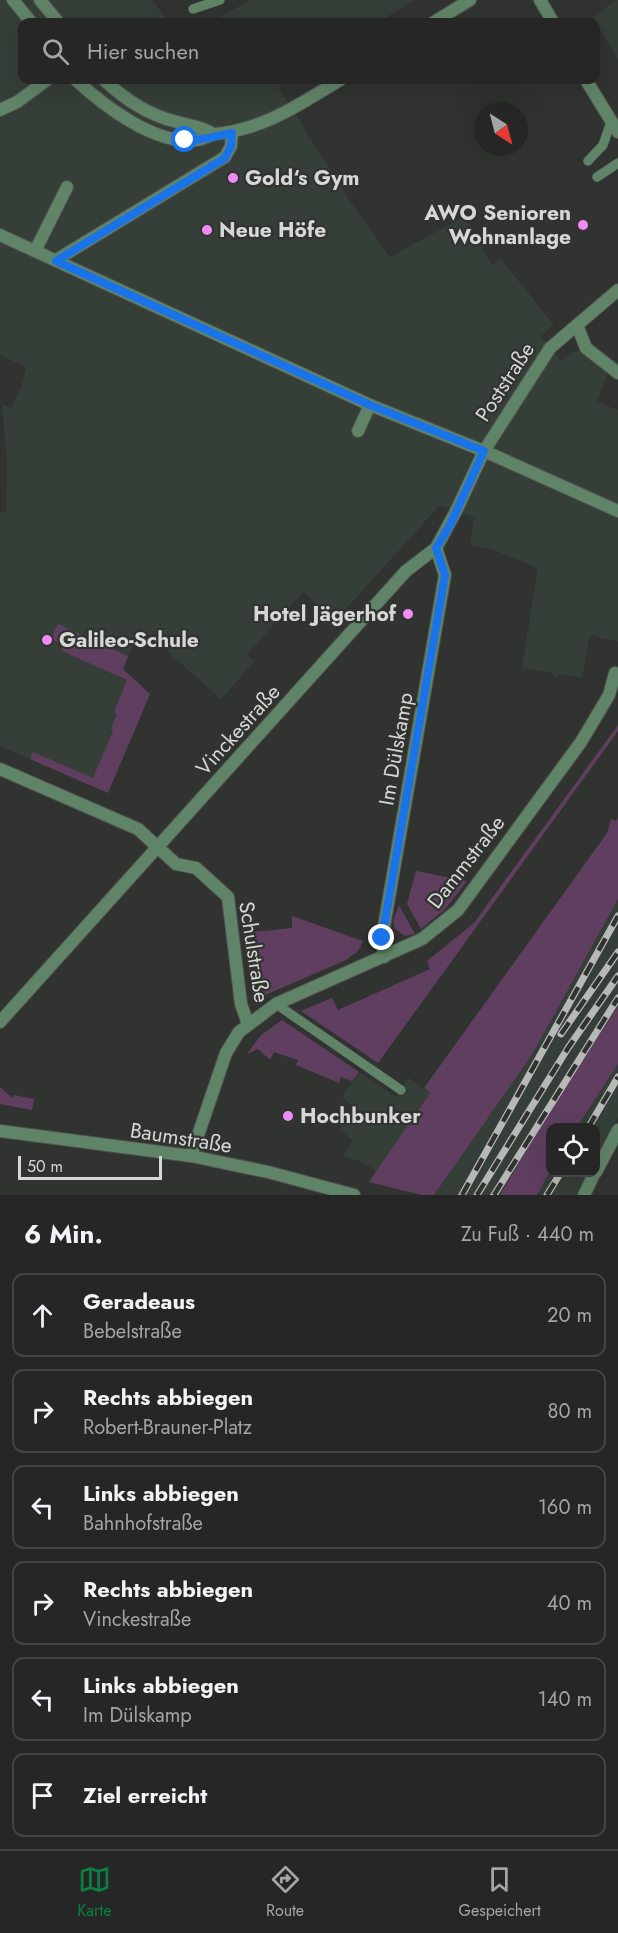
<!DOCTYPE html>
<html lang="de">
<head>
<meta charset="utf-8">
<style>
	body { margin:0; font-family:Jost,sans-serif; background:#2d2e2d; color:#f1f3f6 }
	.controls { position:absolute; right:18px; bottom:18px; display:grid; overflow:hidden; border-radius:12px; box-shadow:0 6px 24px #0002 }
	.controls button { width:54px; height:54px; display:grid; place-items:center; padding:0; border:0; border-bottom:2px solid #424342; background:#252625; color:#f1f3f6; font:30px sans-serif }
	.compass { position:absolute; left:474px; top:102px; width:54px; height:54px; border-radius:50%; background:#252625; box-shadow:0 6px 24px #0002; rotate:144deg }
	.scale { position:absolute; left:18px; bottom:15px; width:144px; box-sizing:border-box; padding-left:6px; border:3px solid #d6d8d6; border-top:0; font-size:16px; line-height:21px; white-space:nowrap; color:#d6d8d6; -webkit-text-stroke:4px #313331; paint-order:stroke }
	.stop { position:absolute; width:18px; height:18px; margin:-14px; border:4px solid #1a73e8; border-radius:50%; background:#fff }
	.stop.end { background:#1a73e8; border-color:#fff; box-shadow:0 2px 6px #0008 }
	.list { margin:0; padding:0; list-style:none }
	h2 { display:flex; justify-content:space-between; align-items:center; height:78px; margin:0; padding:0 24px; font-size:26px }
	h2 small { font-size:20px; font-weight:400; color:#a3a5a7 }
	.list li { display:grid; grid-template-columns:39px 1fr auto; gap:18px; align-items:center; box-sizing:border-box; height:84px; margin:0 12px 12px; padding:0 12px; border:2px solid #424342; border-radius:12px }
	.list b { display:block; font-size:22px; white-space:nowrap }
	.list p { margin:0; font-size:20px; white-space:nowrap; color:#a3a5a7 }
	.list em { font-size:20px; font-style:normal; color:#a3a5a7 }
	.icon { flex:none; width:33px; height:33px; fill:none; stroke:currentColor; stroke-width:2; stroke-linecap:round; stroke-linejoin:round }
	.map { position:relative; flex:none; width:618px; height:1195px; overflow:hidden }
	.search { position:absolute; background:#252625; box-shadow:0 6px 24px #0002; left:18px; right:18px; top:18px; height:66px; display:flex; align-items:center; gap:15px; box-sizing:border-box; padding:0 21px; border-radius:12px; color:#a3a5a7; font-size:22px }
	.sheet { height:654px; background:#252625 }
	nav { display:flex; justify-content:space-around; align-items:center; box-sizing:border-box; height:84px; border-top:2px solid #424342; background:#252625; font-size:16px; color:#a3a5a7 }
	nav a { display:grid; justify-items:center; gap:3px }
	nav .on { color:#0b8043 }
	.map>svg:first-child { display:block }
	.built { fill:#363e38 }
	.green { fill:#5f3e60 }
	.lines { fill:none; stroke-linecap:round; stroke-linejoin:round }
	.service-casing { stroke:#4f514f; stroke-width:10 }
	.pedestrian-casing { stroke:#4f514f; stroke-width:14 }
	.minor-casing { stroke:#4f514f; stroke-width:14 }
	.tertiary-casing { stroke:#4f514f; stroke-width:14 }
	.service { stroke:#608468; stroke-width:9 }
	.pedestrian { stroke:#608468; stroke-width:12 }
	.minor { stroke:#608468; stroke-width:12 }
	.tertiary { stroke:#608468; stroke-width:12 }
	.rail-casing { stroke:#b7b9b7; stroke-width:7 }
	.rail { stroke:#313331; stroke-width:4.5; stroke-dasharray:14; stroke-linecap:butt }
	.route { stroke:#1a73e8; stroke-width:8 }
	.poi-dot { fill:#f08bf6; stroke:#313331; stroke-width:2 }
	.labels { text-anchor:middle; stroke-width:4.5; stroke-linejoin:round; paint-order:stroke }
	.poi-label { font-size:21px; font-weight:bold; fill:#d6d8d6; stroke:#313331; text-anchor:start }
	.street-label { font-size:21px; fill:#d6d8d6; stroke:#313331 }
</style>
</head>
<body>
<div class="map">
<svg width="618" height="1195" viewBox="0 0 618 1195">
	<rect width="100%" height="100%" fill="#313331"/>
	<g class="built">
		<polygon points="0,0 152,0 169,22 22,22 22,80 288,80 278,87 352,204 390,257 463,217 492,265 501,259 554,325 541,336 561,361 576,350 608,371 597,402 618,410 618,642 590,635 582,678 558,674 558,678 553,677 553,673 522,668 538,568 491,549 470,545 474,517 440,505 335,621 303,592 247,654 255,661 221,699 140,627 123,669 150,694 108,793 0,746 0,512 6,512 7,463 2,404 11,408 22,385 26,367 0,355"/>
		<polygon points="249,0 415,0 379,22 213,22"/>
		<polygon points="616,0 618,0 618,60 593,17"/>
		<polygon points="618,899 618,1007 565,1086 500,1195 434,1195 532,1055"/>
		<polygon points="618,1064 618,1117 596,1156 596,1128 577,1127"/>
		<polygon points="359,1072 396,1097 409,1078 430,1093 377,1172 363,1162 342,1156 353,1140 339,1130 355,1107 342,1097"/>
		<polygon points="550,1171 550,1172 587,1173 576,1195 537,1195"/>
	</g>
	<g class="green">
		<polygon points="58,624 128,656 123,669 150,694 108,793 30,759 33,752 93,778 113,731 111,728 117,714 114,712 127,680 62,651 64,645 51,639"/>
		<polygon points="618,725 618,731 378,1063 301,1011 332,998 338,1010 430,969 427,961 474,923"/>
		<polygon points="618,818 618,899 532,1055 434,1195 422,1195 369,1182 430,1093 424,1088 607,833 611,819 616,821"/>
		<polygon points="416,871 467,881 445,909 421,929 407,904"/>
		<polygon points="399,905 415,934 405,936 395,929 393,921"/>
		<polygon points="292,916 363,941 358,951 346,960 256,999 253,996 245,933 292,928"/>
		<polygon points="618,1007 618,1064 577,1127 550,1128 550,1171 537,1195 500,1195 565,1086"/>
		<polygon points="282,1020 359,1072 352,1081 341,1077 339,1083 296,1065 298,1060 274,1052 270,1060 258,1049 247,1054 261,1035"/>
		<polygon points="0,1087 12,1098 14,1095 34,1099 32,1110 0,1104"/>
	</g>
	<g class="lines">
		<g class="service-casing">
			<g id="service">
				<polyline points="193,9 220,0"/>
				<polyline points="588,161 603,145 611,122"/>
				<polyline points="597,177 618,163"/>
				<polyline points="276,1004 401,1090"/>
			</g>
		</g>
		<g class="pedestrian-casing">
			<g id="pedestrian">
				<polyline points="0,110 17,102 47,80"/>
				<polyline points="0,235 370,405 484,451 618,511"/>
				<polyline points="35,251 67,187"/>
				<polyline points="56,260 225,157 231,146 232,133"/>
				<polyline points="358,431 370,405"/>
				<polyline points="456,511 484,451 550,348"/>
			</g>
		</g>
		<g class="minor-casing">
			<g id="minor">
				<polyline points="13,0 31,22"/>
				<polyline points="40,0 58,22"/>
				<polyline points="540,0 553,22"/>
				<polyline points="434,22 470,0"/>
				<path d="M76,80c28,26 80,66 121,60 6,0 12,-5 18,-6 50,-5 83,-29 125,-54"/>
				<path d="M104,80c22,20 44,35 73,42 13,4 24,4 36,12"/>
				<polyline points="586,80 618,132"/>
				<polyline points="577,325 586,348 618,373"/>
				<polyline points="550,348 618,290"/>
				<polyline points="0,769 138,829 176,864 196,868 228,897 241,1004 248,1024"/>
				<polyline points="384,957 382,938 445,575 436,548"/>
				<polyline points="0,1022 406,571 436,548 456,511"/>
				<polyline points="191,1156 226,1053 239,1032 276,1004 422,939 458,910 581,742 609,695 615,673"/>
				<polyline points="596,1172 618,1130"/>
				<polyline points="584,1195 595,1172"/>
			</g>
		</g>
		<g class="tertiary-casing">
			<polyline id="tertiary" points="0,1131 191,1156 268,1172 354,1195"/>
		</g>
		<use href="#service" class="service"/>
		<use href="#pedestrian" class="pedestrian"/>
		<use href="#minor" class="minor"/>
		<use href="#tertiary" class="tertiary"/>
		<g class="rail-casing">
			<g id="rail">
				<polyline points="561,1034 618,952"/>
				<polyline points="588,1128 618,1077"/>
				<polyline points="462,1195 618,916"/>
				<polyline points="477,1195 568,1048 618,976"/>
				<polyline points="494,1195 618,998"/>
				<polyline points="547,1195 561,1172"/>
			</g>
		</g>
		<use href="#rail" class="rail"/>
	</g>
	<g class="lines">
		<path class="route" d="M185,140c16,1 31,-4 47,-7l-1,13 -6,12 -169,103 314,144 114,46 -34,74 -14,23 9,27 -63,363"/>
	</g>
	<g class="poi-dot">
		<circle cx="233" cy="178" r="6"/>
		<circle cx="583" cy="225" r="6"/>
		<circle cx="207" cy="230" r="6"/>
		<circle cx="408" cy="614" r="6"/>
		<circle cx="47" cy="640" r="6"/>
		<circle cx="288" cy="1116" r="6"/>
	</g>
	<g class="labels">
		<g class="poi-label">
			<text x="245" y="185">Gold‘s Gym</text>
			<text x="571" y="220" text-anchor="end">AWO Senioren<tspan x="571" dy="24">Wohnanlage</tspan></text>
			<text x="219" y="237">Neue Höfe</text>
			<text x="396" y="621" text-anchor="end">Hotel Jägerhof</text>
			<text x="59" y="647">Galileo-Schule</text>
			<text x="300" y="1123">Hochbunker</text>
		</g>
		<g class="street-label">
			<text transform="translate(505 382) rotate(-57)" y="7">Poststraße</text>
			<text transform="translate(238 730) rotate(-48)" y="7">Vinckestraße</text>
			<text transform="translate(396 749) rotate(-80)" y="7">Im Dülskamp</text>
			<text transform="translate(466 862) rotate(-52)" y="7">Dammstraße</text>
			<text transform="translate(254 952) rotate(81)" y="7">Schulstraße</text>
			<text transform="translate(181 1138) rotate(9)" y="7">Baumstraße</text>
		</g>
	</g>
</svg>
<div class="controls">
<button><svg class="icon" aria-label="locate" viewBox="0 0 24 24"><circle cx="12" cy="12" r="6"/><path d="M12 2v4M12 18v4M2 12h4M18 12h4"/></svg></button>
</div>
<svg class="compass" viewBox="-18 -18 36 36"><path d="M0-13l5 13h-10z" fill="#e53935"/><path d="M0 13l5-13h-10z" fill="#a3a5a7"/></svg>
<div class="scale">50 m</div>
<div class="stop" style="left:185px;top:140px"></div>
<div class="stop end" style="left:382px;top:938px"></div>
<div class="search"><svg class="icon" aria-label="search" viewBox="0 0 24 24"><circle cx="10" cy="10" r="6"/><path d="M15 15l6 6"/></svg>Hier suchen</div>
</div>
<section class="sheet">
<h2>6 Min.<small>Zu Fuß · 440 m</small></h2>
<ul class="list">
<li><svg class="icon" aria-label="ahead" viewBox="0 0 24 24"><path d="M12 20V5M6 11l6-6 6 6"/></svg><div><b>Geradeaus</b><p>Bebelstraße</p></div><em>20 m</em></li>
<li><svg class="icon" aria-label="right" viewBox="0 0 24 24"><path d="M7 20v-9h11M14 6l5 5-5 5"/></svg><div><b>Rechts abbiegen</b><p>Robert-Brauner-Platz</p></div><em>80 m</em></li>
<li><svg class="icon" aria-label="left" viewBox="0 0 24 24"><path d="M17 20v-9H6M10 6l-5 5 5 5"/></svg><div><b>Links abbiegen</b><p>Bahnhofstraße</p></div><em>160 m</em></li>
<li><svg class="icon" aria-label="right" viewBox="0 0 24 24"><path d="M7 20v-9h11M14 6l5 5-5 5"/></svg><div><b>Rechts abbiegen</b><p>Vinckestraße</p></div><em>40 m</em></li>
<li><svg class="icon" aria-label="left" viewBox="0 0 24 24"><path d="M17 20v-9H6M10 6l-5 5 5 5"/></svg><div><b>Links abbiegen</b><p>Im Dülskamp</p></div><em>140 m</em></li>
<li><svg class="icon" aria-label="arrive" viewBox="0 0 24 24"><path d="M6 21V4h12l-3 4 3 4H6"/></svg><div><b>Ziel erreicht</b></div></li>
</ul>
</section>
<nav>
<a class="on"><svg class="icon" aria-label="map" viewBox="0 0 24 24"><path d="M3 6l6-2 6 2 6-2v14l-6 2-6-2-6 2zM9 4v14M15 6v14"/></svg>Karte</a>
<a><svg class="icon" aria-label="directions" viewBox="0 0 24 24"><path d="M12 3l9 9-9 9-9-9zM9 14v-3h6M13 9l2 2-2 2"/></svg>Route</a>
<a><svg class="icon" aria-label="saved" viewBox="0 0 24 24"><path d="M7 4h10v16l-5-4-5 4z"/></svg>Gespeichert</a>
</nav>
</body>
</html>
